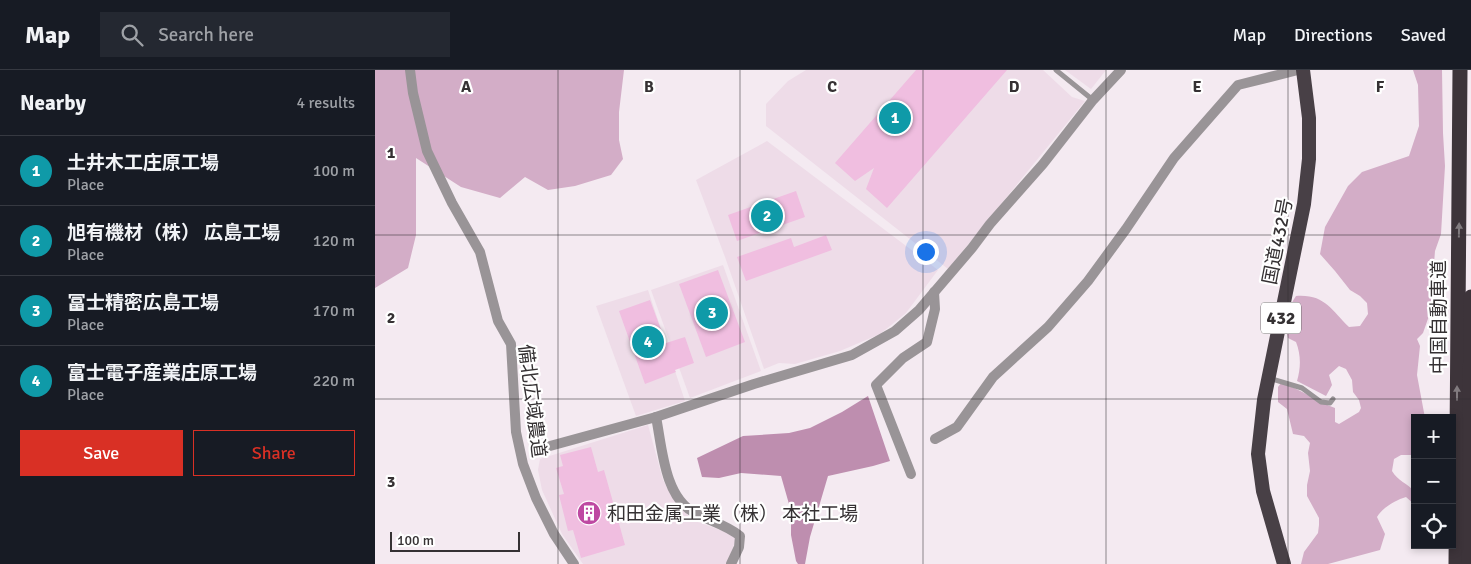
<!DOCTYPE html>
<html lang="en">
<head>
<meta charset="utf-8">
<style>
	body { margin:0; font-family:Signika,"Noto Sans JP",sans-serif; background:#242831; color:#f1f3f6 }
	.controls { position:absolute; right:15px; bottom:15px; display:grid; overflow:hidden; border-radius:0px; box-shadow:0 2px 8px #0003 }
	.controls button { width:45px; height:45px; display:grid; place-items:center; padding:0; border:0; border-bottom:1px solid #363941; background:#171b24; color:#f1f3f6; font:25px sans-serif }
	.scale { position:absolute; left:15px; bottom:12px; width:130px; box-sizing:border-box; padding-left:5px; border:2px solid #353133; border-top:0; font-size:14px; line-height:18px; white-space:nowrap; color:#353133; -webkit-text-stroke:4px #fff; paint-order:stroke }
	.you { position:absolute; left:550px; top:181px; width:18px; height:18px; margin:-12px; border:4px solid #fff; border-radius:50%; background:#1a73e8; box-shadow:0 0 0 8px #1a73e833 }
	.badge { display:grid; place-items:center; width:32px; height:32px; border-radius:50%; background:#d93025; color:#fff; font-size:16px; font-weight:700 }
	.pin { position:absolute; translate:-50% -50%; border:2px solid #fff; box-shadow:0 1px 5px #0006 }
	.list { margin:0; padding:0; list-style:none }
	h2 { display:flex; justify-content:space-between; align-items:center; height:65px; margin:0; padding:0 20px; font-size:21px }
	h2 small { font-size:16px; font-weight:400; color:#9ea1a6 }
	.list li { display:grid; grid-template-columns:32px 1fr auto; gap:15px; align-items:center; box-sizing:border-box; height:70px; padding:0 20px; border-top:1px solid #363941 }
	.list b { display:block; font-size:19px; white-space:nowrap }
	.list p { margin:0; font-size:16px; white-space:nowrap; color:#9ea1a6 }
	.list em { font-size:16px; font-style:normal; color:#9ea1a6 }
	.actions { display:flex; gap:10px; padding:15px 20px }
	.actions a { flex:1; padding:11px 0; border:1px solid #d93025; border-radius:0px; text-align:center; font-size:18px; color:#d93025 }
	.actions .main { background:#d93025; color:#fff }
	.icon { flex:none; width:28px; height:28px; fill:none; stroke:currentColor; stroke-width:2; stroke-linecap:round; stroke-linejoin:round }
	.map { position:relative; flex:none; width:1096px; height:494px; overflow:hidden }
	header { display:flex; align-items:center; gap:30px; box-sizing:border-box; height:70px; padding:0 25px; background:#171b24; border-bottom:1px solid #363941 }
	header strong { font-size:24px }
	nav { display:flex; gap:28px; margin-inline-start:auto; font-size:18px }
	.search { width:350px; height:45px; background:#242831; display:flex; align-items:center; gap:12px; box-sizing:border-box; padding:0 18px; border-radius:0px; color:#9ea1a6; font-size:19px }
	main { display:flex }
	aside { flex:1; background:#171b24 }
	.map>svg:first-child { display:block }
	.built { fill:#eedce8 }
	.green { fill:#d3adc7 }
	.water { fill:#be8eaf }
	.building { fill:#f0bee0 }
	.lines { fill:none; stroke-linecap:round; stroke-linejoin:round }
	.service { stroke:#999497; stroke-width:5 }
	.minor { stroke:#999497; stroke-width:10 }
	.tertiary { stroke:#999497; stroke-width:10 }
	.trunk { stroke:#484046; stroke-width:14 }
	.motorway { stroke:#3d343a; stroke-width:15 }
	.oneway { fill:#817b7f }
	.grid { fill:none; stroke:#353133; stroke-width:1; stroke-opacity:0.55 }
	.labels { text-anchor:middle; stroke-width:4.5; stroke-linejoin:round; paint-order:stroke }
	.shield { fill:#fff; stroke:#726f70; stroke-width:1 }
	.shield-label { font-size:18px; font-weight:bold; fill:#353133 }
	.street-label { font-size:19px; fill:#353133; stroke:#fff }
	.poi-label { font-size:19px; fill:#353133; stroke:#fff; text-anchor:start }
	.grid-label { font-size:16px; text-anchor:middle; font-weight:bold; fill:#353133; stroke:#fff; stroke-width:4.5; stroke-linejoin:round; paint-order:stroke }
</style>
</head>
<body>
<header>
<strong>Map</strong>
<div class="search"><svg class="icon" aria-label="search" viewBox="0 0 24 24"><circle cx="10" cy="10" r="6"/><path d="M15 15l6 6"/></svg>Search here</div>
<nav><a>Map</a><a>Directions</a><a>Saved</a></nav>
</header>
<main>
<aside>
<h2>Nearby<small>4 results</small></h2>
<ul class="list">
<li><span class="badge" style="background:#0f9aa8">1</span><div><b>土井木工庄原工場</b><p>Place</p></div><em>100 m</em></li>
<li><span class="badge" style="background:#0f9aa8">2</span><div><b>旭有機材（株） 広島工場</b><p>Place</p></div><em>120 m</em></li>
<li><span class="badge" style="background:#0f9aa8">3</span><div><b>冨士精密広島工場</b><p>Place</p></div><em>170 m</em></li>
<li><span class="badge" style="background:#0f9aa8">4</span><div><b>富士電子産業庄原工場</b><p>Place</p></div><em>220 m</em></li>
</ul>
<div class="actions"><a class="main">Save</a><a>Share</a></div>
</aside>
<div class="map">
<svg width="1096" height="494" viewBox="0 0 1096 494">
	<rect width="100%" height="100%" fill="#f4eaf1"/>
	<g class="built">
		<polygon points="431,0 668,0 697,27 710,31 573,199 391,56 391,34 413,11"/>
		<polygon points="690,0 731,0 716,19"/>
		<polygon points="392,71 563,200 531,243 505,264 465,281 420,294 404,293 389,299 350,187 321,110"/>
		<polygon points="348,195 386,301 315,328 276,220"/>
		<polygon points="273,220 310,331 261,346 221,236"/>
		<polygon points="273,355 288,410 299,430 317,450 354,463 361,469 352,494 208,494 187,464 167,420 163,400 165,389"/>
	</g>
	<g class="green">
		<polygon points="0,0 249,0 244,42 244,70 248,89 236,105 200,116 173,120 150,107 125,128 86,117 41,88 41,165 33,198 0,218"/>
		<path d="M1038,0h29l1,63 2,33 -4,68 -6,17 -5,62 -7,20 -6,6 3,7 -3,29 8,43h-10v37h-14l-7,4 -2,12c6,10 15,12 23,21v13l-9,-8c-10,3 -23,10 -29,20l8,17 -5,16 -52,14h-27l3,-12 14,-19 1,-8v-7l-12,-22v-11l3,-14 -2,-18 2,-10 -6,-7 -11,-2 -6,-25 -9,-7v-15l3,-4c20,6 35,18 54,25v14l4,2 20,-12 2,-4 -2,-8 -6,-8 -1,-12 -6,-11 -7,-3 -10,9 3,10 -6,11 -29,-15c4,-14 4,-26 -1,-39l-8,-4c-4,-17 -2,-27 8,-42 29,-2 35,14 53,31l11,-1 8,-12 -1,-11 -7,-7 -10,-6 -15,-19 -15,-17 5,-27 23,-41 14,-14 47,-16 10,-30 -1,-41z"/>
	</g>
	<polygon class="water" points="493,326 515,391 498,396 453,406 435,467 430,494 423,494 421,491 416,465 416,441 406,406 366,403 344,408 327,407 322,388 368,366 414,363 435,358 467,342"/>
	<g class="building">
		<polygon points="541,0 632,0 512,138 491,119 499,98 480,111 460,93"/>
		<polygon points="421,121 430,147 362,171 353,145"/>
		<polygon points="451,165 457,180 371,211 362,187 416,168 419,177"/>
		<polygon points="343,200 370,272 331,287 304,214"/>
		<polygon points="275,230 291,273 310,267 319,293 300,300 301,302 270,314 244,241"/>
		<polygon points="216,377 223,402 229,400 250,475 206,488 198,460 193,461 184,425 189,424 181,398 188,396 185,385"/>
	</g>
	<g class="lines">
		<g class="service">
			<polyline points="681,0 718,30"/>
			<polyline points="894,308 927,318 946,332 955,333 958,329"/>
		</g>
		<g class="minor">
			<path d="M281,347c6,29 8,81 39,96 15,8 32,12 45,23l-1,11 -8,17"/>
			<polyline points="560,369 582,357 618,307 673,257 713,211 751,159 799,88 863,15 923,0"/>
			<polyline points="536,404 501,315 528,288 552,272 560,239 559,222"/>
		</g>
		<g class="tertiary">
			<polyline points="35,0 38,23 52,81 77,133 105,182 123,251 136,274 141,362 148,394 161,428 179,464 199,494"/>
			<polyline points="164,379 281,347 379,314 477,285 520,261 544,240 597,178 615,154 668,94 718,30 746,0"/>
		</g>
		<polyline class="trunk" points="909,494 888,421 883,384 889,330 929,134 934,89 934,48 928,0"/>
		<g class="motorway">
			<polyline points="1081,494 1085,0"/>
			<polyline points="1094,494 1096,227"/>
		</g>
	</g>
	<defs><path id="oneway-solid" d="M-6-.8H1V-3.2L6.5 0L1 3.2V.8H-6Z" transform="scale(1.25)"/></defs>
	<g class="oneway">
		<use href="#oneway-solid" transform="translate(1084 160) rotate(-89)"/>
		<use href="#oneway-solid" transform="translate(1082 323) rotate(-90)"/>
	</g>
	<path class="grid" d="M183,0v494M365,0v494M548,0v494M731,0v494M913,0v494M0,165h1096M0,329h1096"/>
	<defs>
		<g id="building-disc" transform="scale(1.25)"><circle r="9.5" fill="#be49a2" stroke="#fff"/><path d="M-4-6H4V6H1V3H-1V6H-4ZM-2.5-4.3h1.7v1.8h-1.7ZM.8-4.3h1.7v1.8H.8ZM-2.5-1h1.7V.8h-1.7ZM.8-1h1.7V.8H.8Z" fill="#fff"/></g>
	</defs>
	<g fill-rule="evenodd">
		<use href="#building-disc" x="214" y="443"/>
	</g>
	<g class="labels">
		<rect class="shield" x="886" y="232.5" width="40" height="31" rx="4"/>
		<g class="shield-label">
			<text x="906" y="254">432</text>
		</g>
		<g class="street-label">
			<text transform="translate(902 171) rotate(-79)" y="7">国道432号</text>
			<text transform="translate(1063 247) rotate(-90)" y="7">中国自動車道</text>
			<text transform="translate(158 331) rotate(83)" y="7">備北広域農道</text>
		</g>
		<g class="poi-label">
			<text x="232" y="450">和田金属工業（株） 本社工場</text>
		</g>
	</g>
	<g class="grid-label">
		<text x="91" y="22">A</text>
		<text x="274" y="22">B</text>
		<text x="457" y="22">C</text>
		<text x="639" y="22">D</text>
		<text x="822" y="22">E</text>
		<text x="1005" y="22">F</text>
		<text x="16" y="88">1</text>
		<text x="16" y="253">2</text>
		<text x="16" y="417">3</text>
	</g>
</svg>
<div class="controls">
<button>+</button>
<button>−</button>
<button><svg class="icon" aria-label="locate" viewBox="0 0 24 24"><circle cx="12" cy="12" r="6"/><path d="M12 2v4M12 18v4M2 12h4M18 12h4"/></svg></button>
</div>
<div class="scale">100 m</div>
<div class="you"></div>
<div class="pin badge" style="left:520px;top:48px;background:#0f9aa8">1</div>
<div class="pin badge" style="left:392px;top:146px;background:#0f9aa8">2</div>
<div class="pin badge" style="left:337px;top:243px;background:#0f9aa8">3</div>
<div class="pin badge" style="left:273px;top:272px;background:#0f9aa8">4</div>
</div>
</main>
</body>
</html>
